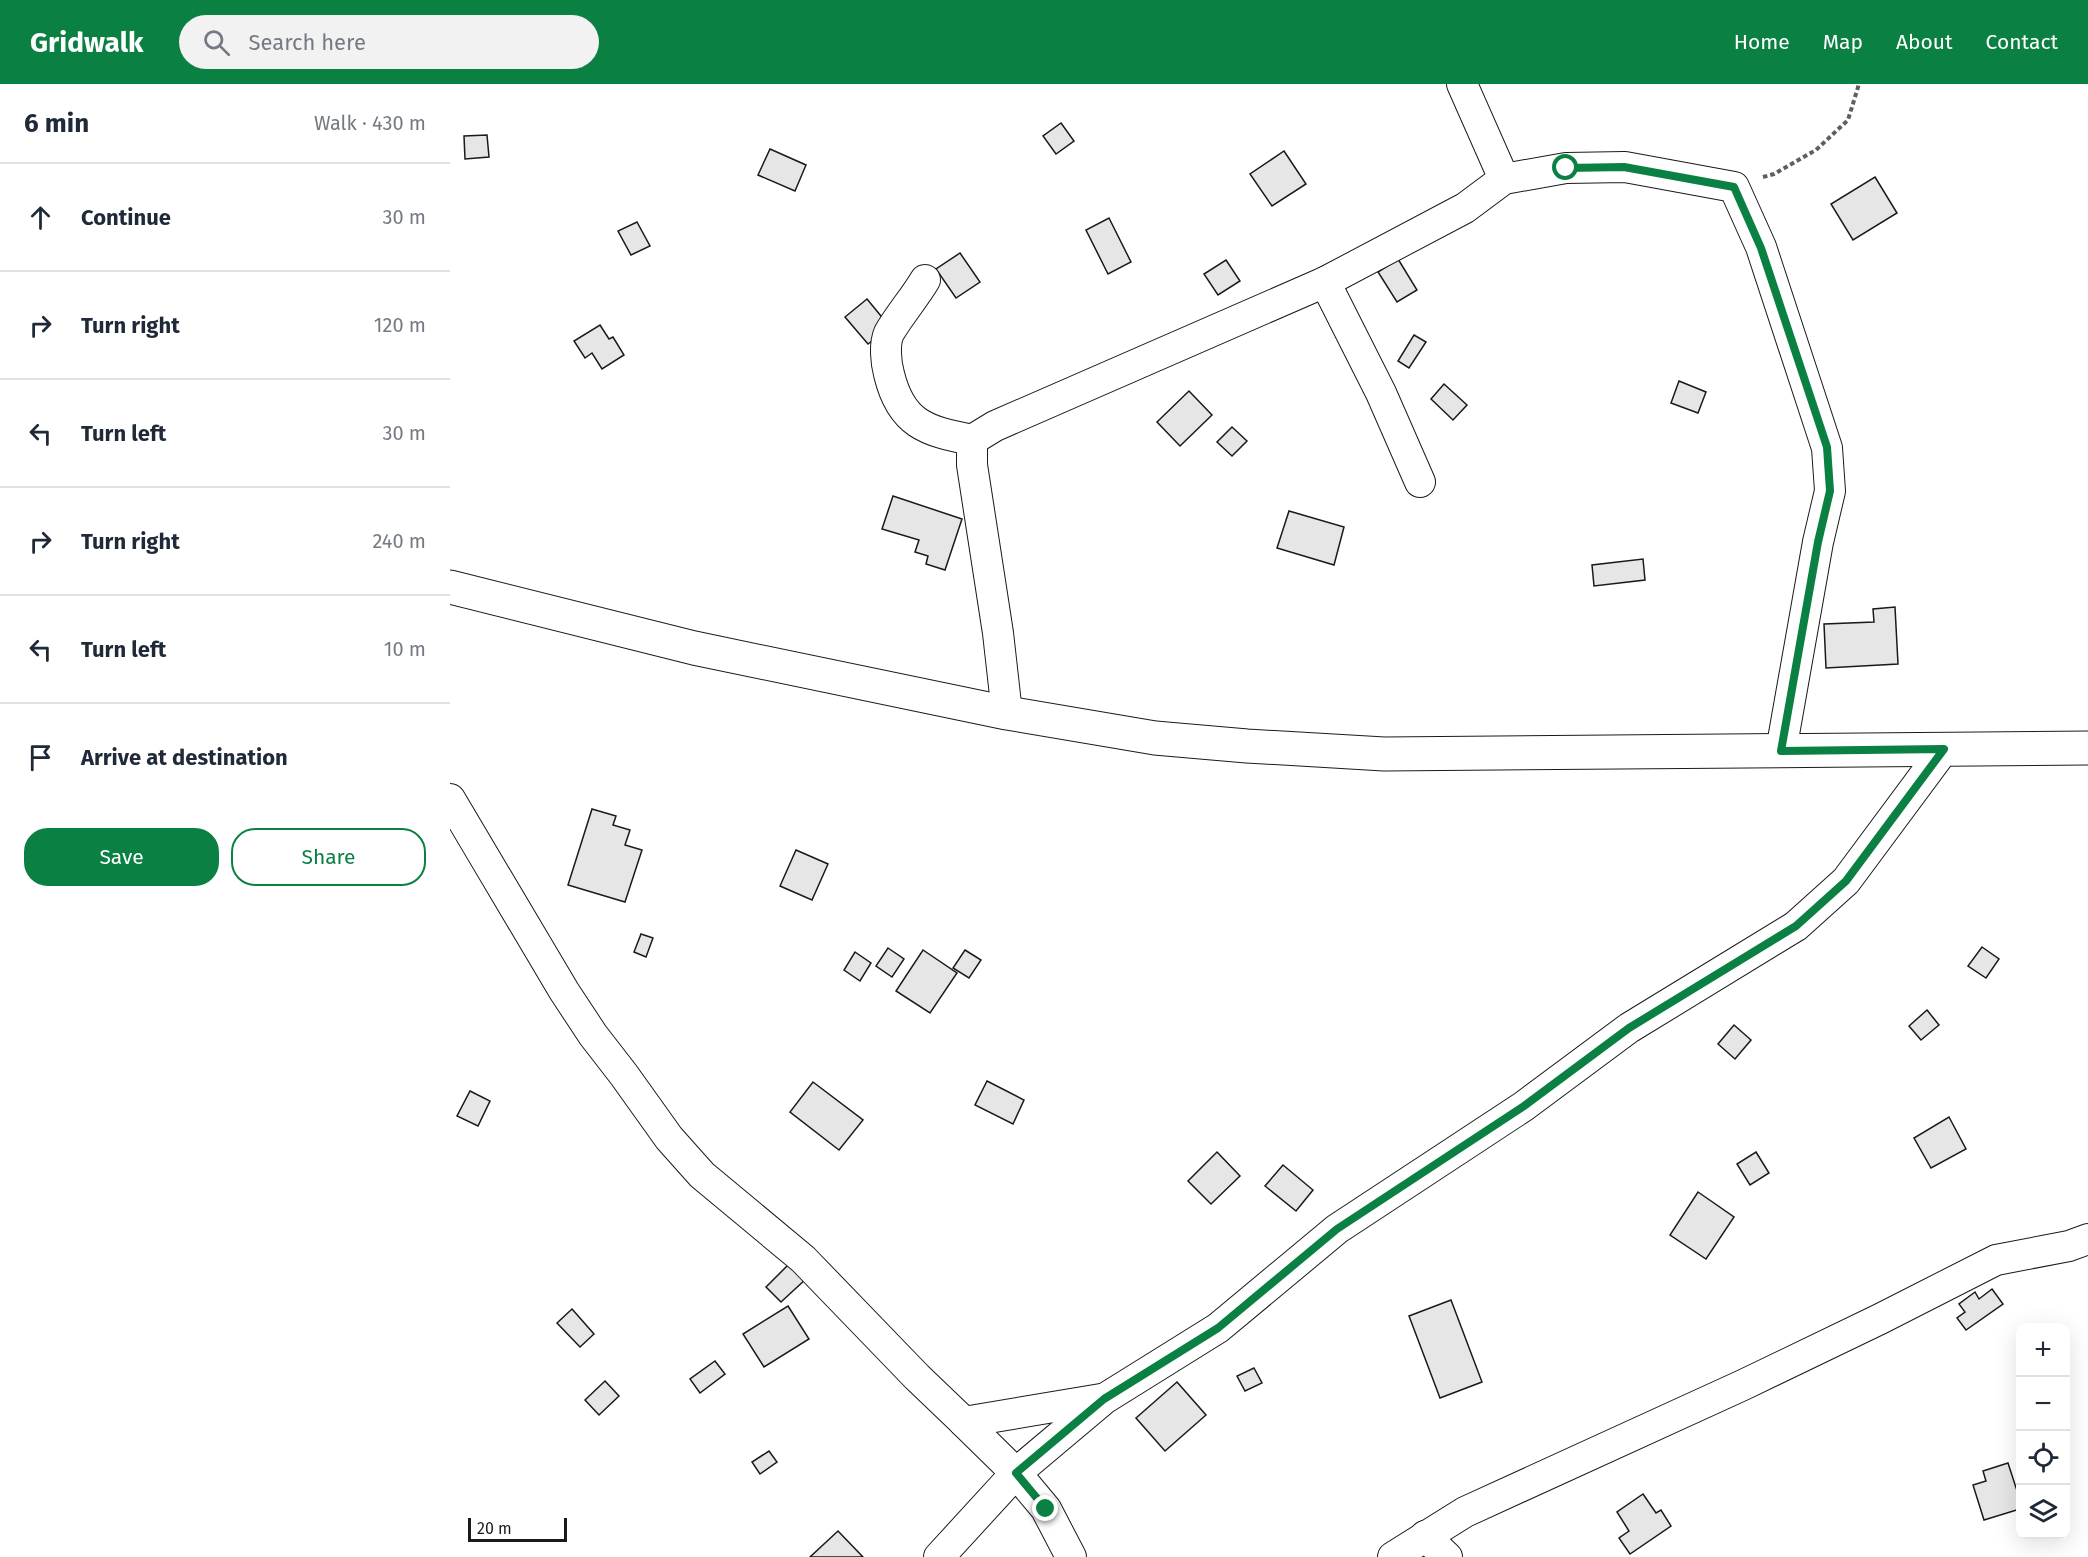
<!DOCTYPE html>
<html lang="en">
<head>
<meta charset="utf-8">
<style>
	body { margin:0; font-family:"Fira Sans",sans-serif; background:#f2f2f3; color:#1f2937 }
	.controls { position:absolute; right:18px; bottom:18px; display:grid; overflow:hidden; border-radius:12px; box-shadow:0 6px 24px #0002 }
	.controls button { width:54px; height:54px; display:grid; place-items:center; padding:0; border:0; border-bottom:2px solid #e0e1e3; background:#fff; color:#1f2937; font:30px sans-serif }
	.scale { position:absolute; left:18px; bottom:15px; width:99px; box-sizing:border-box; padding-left:6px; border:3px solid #1a1a1a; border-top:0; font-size:16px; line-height:21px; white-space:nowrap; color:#1a1a1a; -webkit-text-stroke:4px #fff; paint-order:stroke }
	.stop { position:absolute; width:18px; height:18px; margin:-14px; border:4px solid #0b8043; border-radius:50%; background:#fff }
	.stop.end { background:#0b8043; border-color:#fff; box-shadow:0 2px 6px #0008 }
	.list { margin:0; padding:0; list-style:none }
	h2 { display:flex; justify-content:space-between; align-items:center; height:78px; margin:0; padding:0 24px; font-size:26px }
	h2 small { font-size:20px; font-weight:400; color:#747a83 }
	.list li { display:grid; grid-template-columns:39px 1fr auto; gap:18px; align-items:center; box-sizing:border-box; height:108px; padding:0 24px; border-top:2px solid #e0e1e3 }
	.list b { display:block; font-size:22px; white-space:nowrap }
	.list em { font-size:20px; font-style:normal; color:#747a83 }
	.actions { display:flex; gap:12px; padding:18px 24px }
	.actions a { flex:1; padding:14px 0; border:2px solid #0b8043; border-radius:24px; text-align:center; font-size:21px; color:#0b8043 }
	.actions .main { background:#0b8043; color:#fff }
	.icon { flex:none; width:33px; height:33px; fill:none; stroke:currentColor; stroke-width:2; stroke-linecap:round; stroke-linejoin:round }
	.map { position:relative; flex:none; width:1638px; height:1473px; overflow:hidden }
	header { display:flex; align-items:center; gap:36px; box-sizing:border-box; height:84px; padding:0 30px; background:#0b8043; color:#fff }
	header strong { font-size:28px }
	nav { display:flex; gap:33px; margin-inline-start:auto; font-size:21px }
	.search { width:420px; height:54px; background:#f2f2f3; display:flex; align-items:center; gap:15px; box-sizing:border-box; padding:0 21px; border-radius:33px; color:#747a83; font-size:22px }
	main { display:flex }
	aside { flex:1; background:#fff }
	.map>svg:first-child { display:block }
	.building { fill:#e6e6e6; stroke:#1a1a1a; stroke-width:1.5 }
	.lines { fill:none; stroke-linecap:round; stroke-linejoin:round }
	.minor-casing { stroke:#1a1a1a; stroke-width:32 }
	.tertiary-casing { stroke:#1a1a1a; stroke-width:35 }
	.path { stroke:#5f5f5f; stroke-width:4; stroke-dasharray:4.5 3; stroke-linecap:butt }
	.minor { stroke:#fff; stroke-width:30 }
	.tertiary { stroke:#fff; stroke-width:33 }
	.route { stroke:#0b8043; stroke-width:8 }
</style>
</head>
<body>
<header>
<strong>Gridwalk</strong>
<div class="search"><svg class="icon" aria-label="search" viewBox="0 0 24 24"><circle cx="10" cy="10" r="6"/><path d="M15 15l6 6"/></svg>Search here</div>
<nav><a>Home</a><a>Map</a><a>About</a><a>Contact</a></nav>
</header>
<main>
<aside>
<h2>6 min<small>Walk · 430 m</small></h2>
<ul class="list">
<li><svg class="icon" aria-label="ahead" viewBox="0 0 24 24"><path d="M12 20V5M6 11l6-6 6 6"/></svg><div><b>Continue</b></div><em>30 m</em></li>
<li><svg class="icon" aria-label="right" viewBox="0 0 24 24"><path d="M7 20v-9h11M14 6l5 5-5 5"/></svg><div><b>Turn right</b></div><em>120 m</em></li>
<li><svg class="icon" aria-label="left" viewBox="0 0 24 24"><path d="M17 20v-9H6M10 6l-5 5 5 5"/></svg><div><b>Turn left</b></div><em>30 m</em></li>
<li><svg class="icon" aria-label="right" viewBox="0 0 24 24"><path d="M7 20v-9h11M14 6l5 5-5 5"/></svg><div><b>Turn right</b></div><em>240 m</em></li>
<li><svg class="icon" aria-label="left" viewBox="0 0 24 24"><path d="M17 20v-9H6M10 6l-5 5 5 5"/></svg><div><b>Turn left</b></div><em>10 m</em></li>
<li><svg class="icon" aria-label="arrive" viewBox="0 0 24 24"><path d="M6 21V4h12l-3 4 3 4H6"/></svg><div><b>Arrive at destination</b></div></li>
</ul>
<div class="actions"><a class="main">Save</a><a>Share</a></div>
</aside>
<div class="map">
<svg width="1638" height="1473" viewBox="0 0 1638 1473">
	<rect width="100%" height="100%" fill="#fff"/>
	<g class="building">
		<polygon points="611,39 624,57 606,70 593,52"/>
		<polygon points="37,51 39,73 15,75 14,52"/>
		<polygon points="320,65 356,81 345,107 308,91"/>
		<polygon points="834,67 856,100 822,122 800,90"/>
		<polygon points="1425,93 1447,129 1403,156 1381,120"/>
		<polygon points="659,134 681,178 658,190 636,146"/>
		<polygon points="187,138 200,162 181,171 168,147"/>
		<polygon points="510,169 530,198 506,214 486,185"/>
		<polygon points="948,175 967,206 947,218 928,188"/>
		<polygon points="776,176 790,197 768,211 754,190"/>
		<polygon points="417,215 440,243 418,260 395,233"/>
		<polygon points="150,241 159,255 163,253 174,271 152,285 142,269 135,274 124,257"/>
		<polygon points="964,251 976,258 959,284 948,277"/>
		<polygon points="1229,297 1256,308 1248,329 1221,319"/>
		<polygon points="994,300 1017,321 1003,336 981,315"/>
		<polygon points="739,307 762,331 730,362 707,338"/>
		<polygon points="782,343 797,357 782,372 767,358"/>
		<polygon points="443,412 512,435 495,486 476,480 478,472 465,468 469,456 432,445"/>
		<polygon points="839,427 894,443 884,481 827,464"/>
		<polygon points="1193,475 1195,496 1144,502 1142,481"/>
		<polygon points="1445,523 1448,580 1376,584 1374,540 1424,538 1423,525"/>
		<polygon points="142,725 166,732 163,741 180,746 175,761 192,766 175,818 118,801"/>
		<polygon points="346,766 378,780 362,816 330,802"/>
		<polygon points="191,850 203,854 196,873 184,868"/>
		<polygon points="1532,863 1549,875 1536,894 1518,882"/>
		<polygon points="438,864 454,875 442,893 426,882"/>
		<polygon points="473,866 507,889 480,929 446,907"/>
		<polygon points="515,866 531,876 519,894 503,884"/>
		<polygon points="405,868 421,879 410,897 394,886"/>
		<polygon points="1477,926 1489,941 1471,956 1459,942"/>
		<polygon points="1284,941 1301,956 1285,975 1268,960"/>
		<polygon points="537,997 574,1016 563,1040 525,1021"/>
		<polygon points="363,998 413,1036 389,1066 340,1028"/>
		<polygon points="20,1007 40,1017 28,1042 7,1032"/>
		<polygon points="1499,1033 1516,1065 1481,1084 1464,1054"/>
		<polygon points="767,1068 790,1092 761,1120 738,1097"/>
		<polygon points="1306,1068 1319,1089 1300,1101 1287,1080"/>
		<polygon points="833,1081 863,1106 846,1127 815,1102"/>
		<polygon points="1248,1108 1284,1133 1256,1175 1220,1151"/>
		<polygon points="341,1178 357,1194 331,1218 316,1203"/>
		<polygon points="1542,1205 1553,1220 1516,1246 1507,1234 1515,1228 1509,1220 1525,1208 1529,1215"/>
		<polygon points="1001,1216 1032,1298 990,1314 959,1232"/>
		<polygon points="338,1222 359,1255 314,1283 293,1250"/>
		<polygon points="122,1225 144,1250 130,1263 107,1239"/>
		<polygon points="265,1277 275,1290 250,1309 240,1295"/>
		<polygon points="804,1284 812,1299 795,1307 787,1292"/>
		<polygon points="155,1297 169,1312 149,1331 135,1316"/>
		<polygon points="727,1298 756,1331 715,1367 686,1334"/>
		<polygon points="319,1367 327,1378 310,1390 302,1378"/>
		<polygon points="1558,1379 1570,1416 1570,1425 1534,1436 1523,1401 1536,1397 1533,1387"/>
		<polygon points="1193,1410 1206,1429 1211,1426 1221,1442 1180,1470 1169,1454 1179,1447 1167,1428"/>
		<polygon points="388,1447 413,1473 360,1473"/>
	</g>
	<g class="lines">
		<g class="minor-casing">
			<g id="minor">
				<polyline points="1012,0 1054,95"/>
				<path d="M475,196c-10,17 -27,37 -36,53 -5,11 -3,30 0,41 12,50 37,57 83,66"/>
				<polyline points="875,198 931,309 970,398"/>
				<polyline points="557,629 548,549 522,381 522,356 545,342 875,198 1015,124 1054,95 1116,84 1175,83 1284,103 1311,163 1377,364 1380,407 1368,458 1331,667"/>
				<polyline points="0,715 114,907 143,951 174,991 219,1054 252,1091 353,1175 467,1293 514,1338 651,1315"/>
				<polyline points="514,1338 566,1389 596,1425 621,1473"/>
				<polyline points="975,1452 997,1473"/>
				<polyline points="489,1473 566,1389 654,1315 768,1244 887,1145 1074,1022 1179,944 1346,842 1396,797 1494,665"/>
				<polyline points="943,1473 1015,1428 1293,1301 1430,1235 1546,1176 1619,1162 1638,1155"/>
			</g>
		</g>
		<g class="tertiary-casing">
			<polyline id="tertiary" points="0,503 244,564 557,629 705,654 797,662 934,670 1638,664"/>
		</g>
		<polyline class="path" points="1313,93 1324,90 1366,66 1398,36 1409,0"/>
		<use href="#minor" class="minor"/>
		<use href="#tertiary" class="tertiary"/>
	</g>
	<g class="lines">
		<polyline class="route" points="596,1425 566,1389 654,1315 768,1244 887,1145 1074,1022 1179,944 1346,842 1396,797 1494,665 1331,667 1368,458 1380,407 1377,363 1311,164 1284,103 1174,83 1116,84"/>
	</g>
</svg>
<div class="controls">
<button>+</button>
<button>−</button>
<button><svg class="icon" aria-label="locate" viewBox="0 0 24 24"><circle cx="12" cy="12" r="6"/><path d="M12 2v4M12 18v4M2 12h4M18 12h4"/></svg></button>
<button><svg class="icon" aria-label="layers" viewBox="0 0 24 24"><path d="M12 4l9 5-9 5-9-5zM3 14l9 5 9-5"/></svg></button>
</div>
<div class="scale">20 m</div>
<div class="stop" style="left:1116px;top:84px"></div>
<div class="stop end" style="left:596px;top:1425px"></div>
</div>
</main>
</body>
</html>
